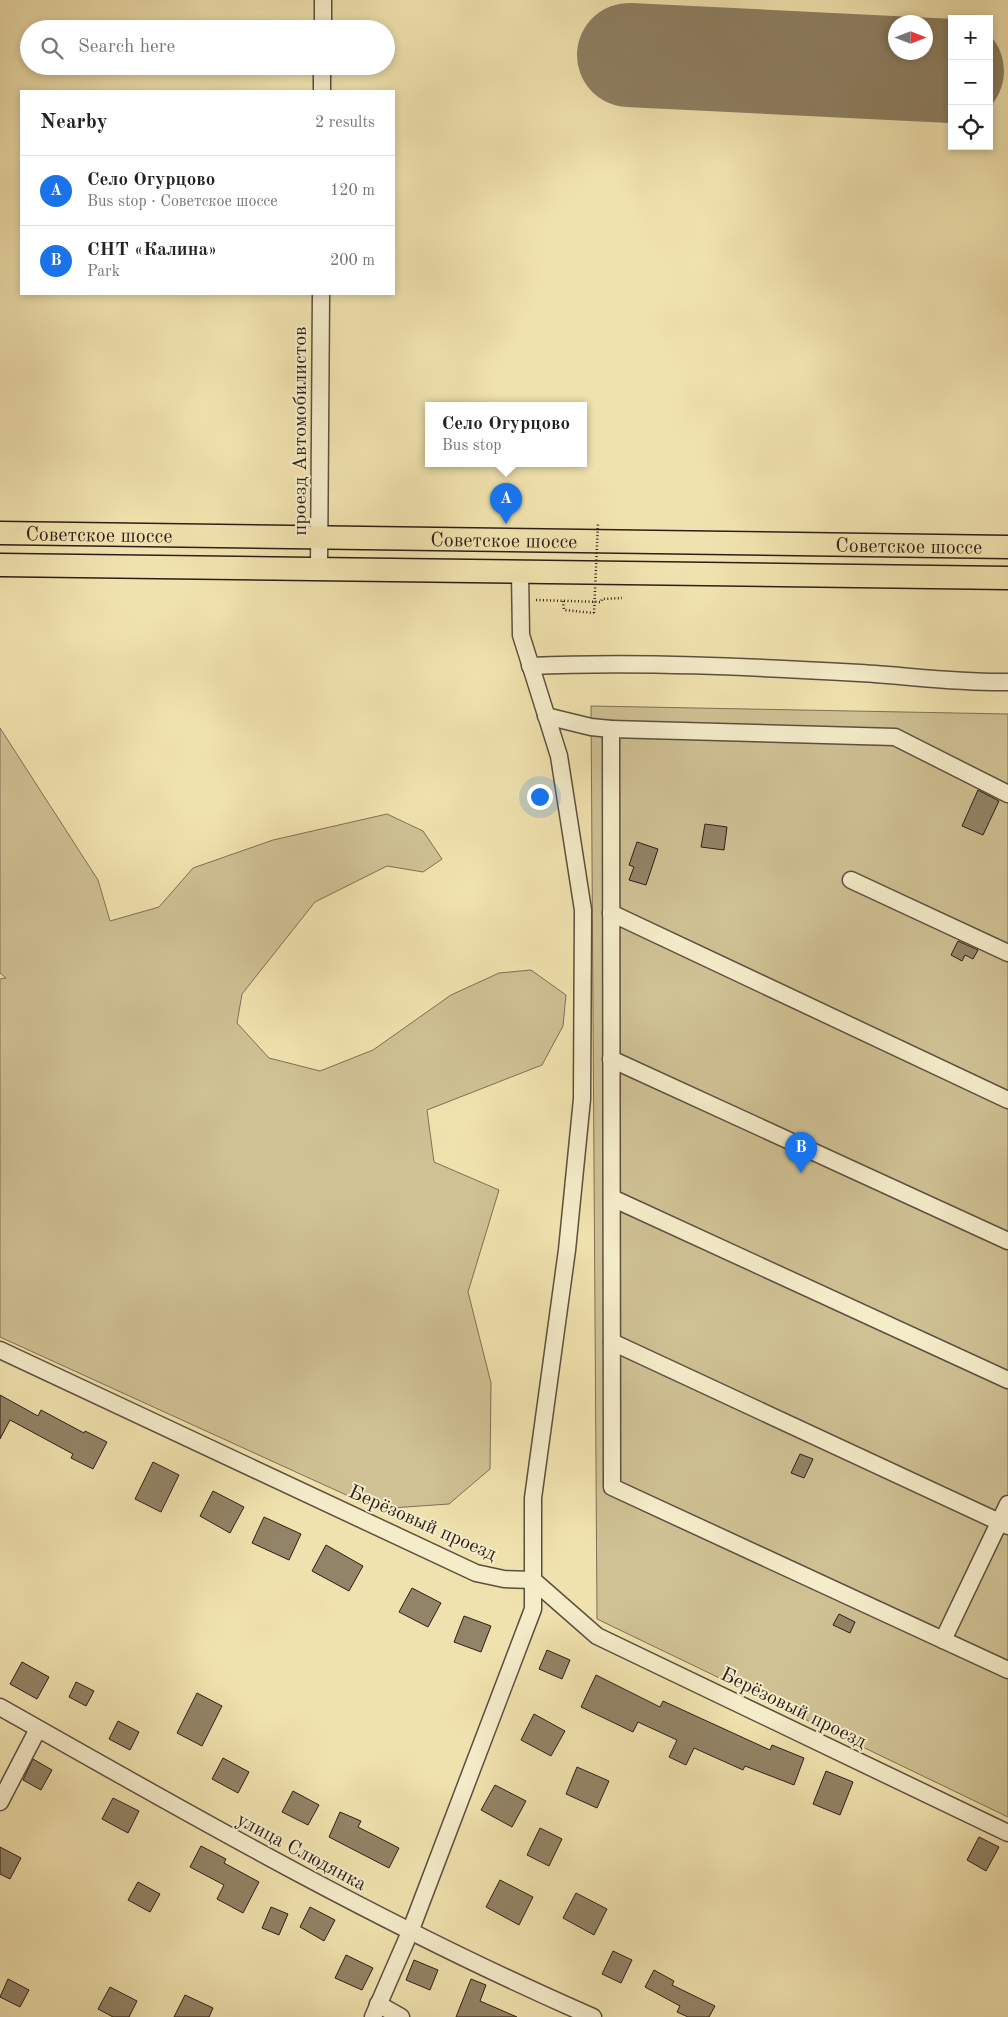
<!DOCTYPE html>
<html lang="en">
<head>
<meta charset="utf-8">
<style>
	body { margin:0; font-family:"Old Standard TT",serif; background:#f6f6f6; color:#202124 }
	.controls { position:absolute; right:15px; top:15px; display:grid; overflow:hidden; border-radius:0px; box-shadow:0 2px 8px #0003 }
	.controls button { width:45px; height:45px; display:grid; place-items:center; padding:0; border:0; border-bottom:1px solid #e0e0e0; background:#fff; color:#202124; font:25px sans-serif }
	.compass { position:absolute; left:888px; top:15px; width:45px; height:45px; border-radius:50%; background:#fff; box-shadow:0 2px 8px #0003; rotate:90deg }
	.you { position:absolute; left:539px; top:796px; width:18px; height:18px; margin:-12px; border:4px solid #fff; border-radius:50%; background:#1a73e8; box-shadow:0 0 0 8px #1a73e833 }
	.badge { display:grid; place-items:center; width:32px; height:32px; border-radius:50%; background:#1a73e8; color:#fff; font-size:16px; font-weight:700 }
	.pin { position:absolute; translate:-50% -41px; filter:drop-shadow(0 1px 2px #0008) }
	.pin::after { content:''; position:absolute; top:26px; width:18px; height:15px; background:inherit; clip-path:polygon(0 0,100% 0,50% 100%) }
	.popup { position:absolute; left:425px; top:402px; width:162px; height:65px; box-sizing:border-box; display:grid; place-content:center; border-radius:0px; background:#fff; filter:drop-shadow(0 1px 4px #0005); font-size:16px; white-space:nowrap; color:#757577 }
	.popup b { font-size:19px; color:#202124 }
	.popup::after { content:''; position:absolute; left:50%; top:100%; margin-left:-10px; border:10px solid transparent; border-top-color:#fff }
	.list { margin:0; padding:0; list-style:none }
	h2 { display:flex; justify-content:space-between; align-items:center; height:65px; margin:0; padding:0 20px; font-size:21px }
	h2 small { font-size:16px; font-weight:400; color:#757577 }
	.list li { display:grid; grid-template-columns:32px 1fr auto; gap:15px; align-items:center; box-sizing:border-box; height:70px; padding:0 20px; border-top:1px solid #e0e0e0 }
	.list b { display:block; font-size:19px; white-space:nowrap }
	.list p { margin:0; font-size:16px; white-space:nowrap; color:#757577 }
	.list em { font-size:16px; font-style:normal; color:#757577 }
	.icon { flex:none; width:28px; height:28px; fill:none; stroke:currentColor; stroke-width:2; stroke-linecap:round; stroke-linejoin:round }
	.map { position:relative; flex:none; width:1008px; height:2017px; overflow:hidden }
	.search { position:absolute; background:#fff; box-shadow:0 2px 8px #0003; left:20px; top:20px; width:375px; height:55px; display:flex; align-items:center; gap:12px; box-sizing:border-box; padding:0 18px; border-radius:28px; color:#757577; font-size:19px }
	.panel { position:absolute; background:#fff; box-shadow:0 2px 8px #0003; left:20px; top:90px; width:375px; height:205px; border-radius:0px }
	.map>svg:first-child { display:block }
	.green { fill:#cfc194; stroke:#7e7056 }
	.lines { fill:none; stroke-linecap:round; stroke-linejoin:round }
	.runway { stroke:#8e8063; stroke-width:104 }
	.building { fill:#928466; stroke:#2c1e18 }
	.minor-casing { stroke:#5d4f3e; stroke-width:19 }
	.highway-casing { stroke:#2c1e18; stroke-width:25 }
	.path { stroke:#2c1e18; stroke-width:2.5; stroke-dasharray:1 2.5; stroke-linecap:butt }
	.minor { stroke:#f5ecca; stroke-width:16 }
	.highway { stroke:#f0e2ae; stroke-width:22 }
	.path-bridge { stroke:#2c1e18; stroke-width:2.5; stroke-dasharray:1 2.5; stroke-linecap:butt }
	.labels { text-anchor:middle; stroke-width:4; stroke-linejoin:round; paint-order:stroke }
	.street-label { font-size:20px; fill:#2c1e18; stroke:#f5ecca }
</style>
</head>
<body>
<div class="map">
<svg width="1008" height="2017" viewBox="0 0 1008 2017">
	<rect width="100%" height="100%" fill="#f0e2ae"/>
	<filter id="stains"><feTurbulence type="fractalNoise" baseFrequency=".004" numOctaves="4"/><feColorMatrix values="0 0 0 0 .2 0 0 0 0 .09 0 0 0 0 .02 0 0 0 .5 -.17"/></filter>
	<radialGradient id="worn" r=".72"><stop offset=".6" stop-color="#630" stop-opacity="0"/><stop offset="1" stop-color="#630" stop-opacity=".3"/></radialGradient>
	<g class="green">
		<polygon points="591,706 1008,714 1008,1817 597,1619"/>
		<polygon points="0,728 98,880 110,921 159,907 193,868 273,840 387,814 423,831 442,859 423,872 387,866 315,902 242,994 237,1023 269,1058 320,1071 373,1050 451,995 499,973 531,970 566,995 563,1026 542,1065 427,1110 434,1162 499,1190 468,1292 491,1383 490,1469 449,1504 377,1509 0,1337 0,979 6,978 0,973"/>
	</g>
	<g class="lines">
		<polyline class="runway" points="629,55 952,71"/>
	</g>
	<g class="building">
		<polygon points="978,790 999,801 983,835 962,826"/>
		<polygon points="705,824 727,827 724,850 701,847"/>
		<polygon points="637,842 658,849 646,885 629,880 634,867 629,865"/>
		<polygon points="958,941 978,950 973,959 965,955 962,961 951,955"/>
		<polygon points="0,1395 38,1416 41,1410 84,1433 85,1431 107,1442 93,1469 71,1458 73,1454 10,1420 0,1439"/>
		<polygon points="800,1454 813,1459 804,1478 791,1473"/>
		<polygon points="153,1462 179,1475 161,1512 135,1499"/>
		<polygon points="213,1491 244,1507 230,1533 200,1516"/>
		<polygon points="264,1517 301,1534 289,1560 252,1543"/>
		<polygon points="326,1545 363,1566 349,1591 312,1571"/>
		<polygon points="412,1588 441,1603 428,1627 399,1612"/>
		<polygon points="839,1614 855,1622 850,1633 833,1625"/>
		<polygon points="464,1616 491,1626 481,1652 454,1642"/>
		<polygon points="547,1650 570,1660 562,1679 539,1669"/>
		<polygon points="22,1662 49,1677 37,1699 10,1684"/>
		<polygon points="596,1675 660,1707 663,1701 770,1750 772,1745 804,1758 794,1785 745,1766 743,1770 694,1748 686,1765 669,1757 677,1740 638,1722 633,1732 581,1707"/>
		<polygon points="76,1682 94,1691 86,1706 69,1697"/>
		<polygon points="197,1693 222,1706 202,1746 177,1733"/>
		<polygon points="534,1714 565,1731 551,1756 521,1740"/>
		<polygon points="118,1721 139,1732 130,1750 109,1739"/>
		<polygon points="223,1758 249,1772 238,1793 212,1779"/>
		<polygon points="33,1759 52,1770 41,1790 23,1780"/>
		<polygon points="577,1767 609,1781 597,1808 566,1794"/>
		<polygon points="826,1771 853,1782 840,1815 813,1804"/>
		<polygon points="495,1785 526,1801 512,1827 481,1810"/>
		<polygon points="293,1791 319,1805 308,1825 282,1812"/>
		<polygon points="113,1798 139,1811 128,1833 102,1819"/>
		<polygon points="340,1812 361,1821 358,1827 399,1848 389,1868 329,1837"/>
		<polygon points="540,1828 562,1839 549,1866 527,1855"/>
		<polygon points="979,1837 999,1847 986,1871 967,1860"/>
		<polygon points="201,1846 226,1859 224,1863 259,1882 243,1913 217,1899 224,1885 190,1867"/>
		<polygon points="0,1847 21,1858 10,1879 0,1874"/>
		<polygon points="500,1880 533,1897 519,1925 486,1907"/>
		<polygon points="138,1882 160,1894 150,1912 128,1900"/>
		<polygon points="576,1893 607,1909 594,1935 563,1918"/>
		<polygon points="271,1907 288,1914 279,1935 262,1928"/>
		<polygon points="310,1907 335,1920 324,1941 300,1927"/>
		<polygon points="613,1951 632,1960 621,1983 602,1974"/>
		<polygon points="346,1955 373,1968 362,1990 335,1978"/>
		<polygon points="414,1960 438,1970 430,1990 406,1980"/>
		<polygon points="654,1970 674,1981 672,1985 715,2006 709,2017 688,2017 677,2012 680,2006 645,1987"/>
		<polygon points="8,1979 29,1990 20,2007 0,1997"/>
		<polygon points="471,1979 486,1985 480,2001 517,2017 456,2017"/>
		<polygon points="110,1987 137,2001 129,2017 113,2017 98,2009"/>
		<polygon points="185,1995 213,2008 209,2017 174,2017"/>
	</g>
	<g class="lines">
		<g class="minor-casing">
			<g id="minor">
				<polyline points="323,29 323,0"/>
				<polyline points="322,91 322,66"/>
				<polyline points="319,568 321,294"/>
				<path d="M530,666c110,-5 220,1 330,7 50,3 98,10 148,9"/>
				<polyline points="546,716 591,727 611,729 612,1487 1008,1670"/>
				<polyline points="611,729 895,737 1008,794"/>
				<polyline points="851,880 1008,953"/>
				<polyline points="611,913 1008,1100"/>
				<polyline points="611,1059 1008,1241"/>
				<polyline points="612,1198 1008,1380"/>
				<polyline points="612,1342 1008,1526"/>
				<polyline points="0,1350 476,1573 504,1579 533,1580 597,1636 1008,1833"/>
				<polyline points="943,1640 1008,1504"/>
				<path d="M0,1707c194,110 388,221 593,310"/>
				<polyline points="0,1802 38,1729"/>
				<polyline points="378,2004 401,2017"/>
				<polyline points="373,2017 410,1932 533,1609 533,1498 567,1250 582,1099 583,910 559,756 521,635 520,572"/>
			</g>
		</g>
		<g class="highway-casing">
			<g id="highway">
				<path id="s1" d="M0,533l1008,14"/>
				<polyline points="0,565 1008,578"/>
			</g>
		</g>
		<g class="path">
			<polyline points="536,600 601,602 602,599 622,598"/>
			<polyline points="563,601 564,610 594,613"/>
		</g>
		<use href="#minor" class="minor"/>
		<use href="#highway" class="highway"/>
		<polyline class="path-bridge" points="594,613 598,523"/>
	</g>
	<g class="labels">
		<g class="street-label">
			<text transform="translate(299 431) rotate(-90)" y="7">проезд Автомобилистов</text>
			<text dy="7" stroke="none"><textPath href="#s1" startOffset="99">Советское шоссе</textPath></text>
			<text dy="7" stroke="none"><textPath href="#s1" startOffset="504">Советское шоссе</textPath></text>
			<text dy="7" stroke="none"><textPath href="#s1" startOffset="909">Советское шоссе</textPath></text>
			<text transform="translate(423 1522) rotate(24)" y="7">Берёзовый проезд</text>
			<text transform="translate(794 1707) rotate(26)" y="7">Берёзовый проезд</text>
			<text transform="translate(302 1851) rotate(28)" y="7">улица Слюдянка</text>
		</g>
	</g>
	<rect width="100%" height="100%" filter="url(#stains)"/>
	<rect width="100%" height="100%" fill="url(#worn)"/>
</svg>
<div class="controls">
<button>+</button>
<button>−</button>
<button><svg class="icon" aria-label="locate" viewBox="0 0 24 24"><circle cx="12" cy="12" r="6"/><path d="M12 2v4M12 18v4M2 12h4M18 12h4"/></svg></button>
</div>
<svg class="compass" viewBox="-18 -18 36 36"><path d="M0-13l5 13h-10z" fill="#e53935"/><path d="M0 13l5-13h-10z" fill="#757577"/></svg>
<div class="you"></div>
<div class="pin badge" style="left:506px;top:524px">A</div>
<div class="popup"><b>Село Огурцово</b>Bus stop</div>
<div class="pin badge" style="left:801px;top:1173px">B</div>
<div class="search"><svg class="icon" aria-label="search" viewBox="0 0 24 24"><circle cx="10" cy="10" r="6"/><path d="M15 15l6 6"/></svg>Search here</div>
<section class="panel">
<h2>Nearby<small>2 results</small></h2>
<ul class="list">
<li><span class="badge">A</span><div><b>Село Огурцово</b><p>Bus stop · Советское шоссе</p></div><em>120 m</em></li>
<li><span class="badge">B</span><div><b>СНТ «Калина»</b><p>Park</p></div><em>200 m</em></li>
</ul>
</section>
</div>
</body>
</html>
